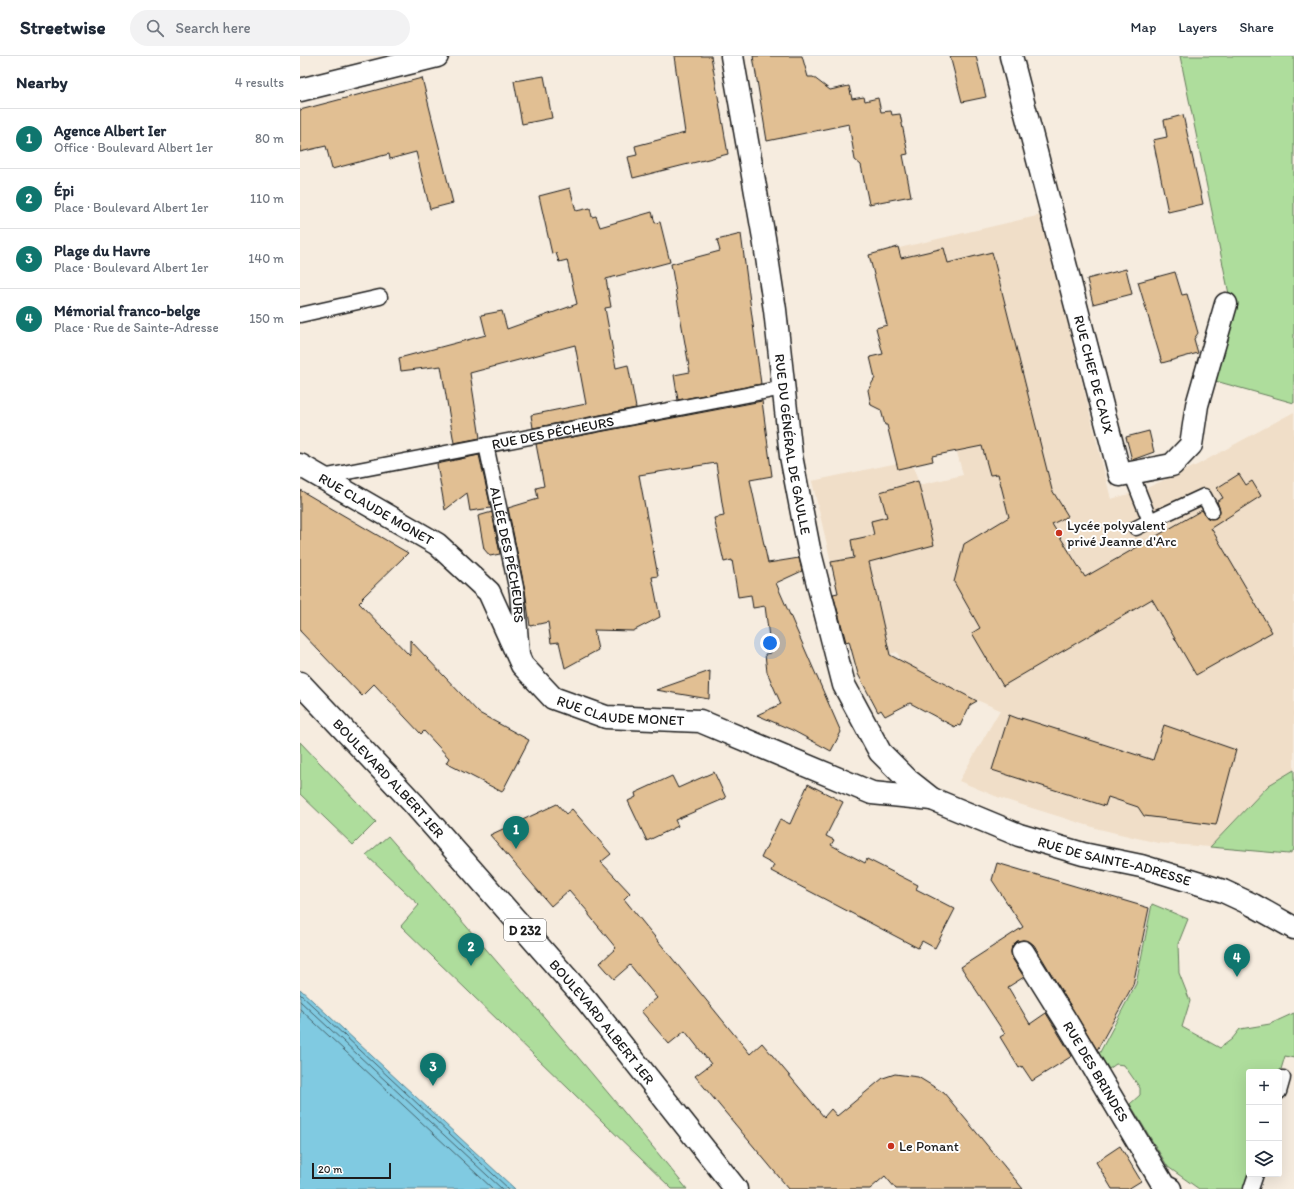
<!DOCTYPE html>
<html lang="en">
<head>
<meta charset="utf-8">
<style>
	body { margin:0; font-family:Itim,sans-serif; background:#f2f2f3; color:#1f2937 }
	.controls { position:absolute; right:12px; bottom:12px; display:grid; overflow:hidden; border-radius:4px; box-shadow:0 4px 16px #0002 }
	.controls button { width:36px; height:36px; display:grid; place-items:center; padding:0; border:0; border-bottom:1px solid #e0e1e3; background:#fff; color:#1f2937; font:20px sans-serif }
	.scale { position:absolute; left:12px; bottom:10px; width:79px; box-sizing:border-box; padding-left:4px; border:2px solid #1c1c1c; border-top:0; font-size:11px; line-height:14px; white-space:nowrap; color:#1c1c1c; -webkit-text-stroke:3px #fff; paint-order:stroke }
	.you { position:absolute; left:470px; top:587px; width:14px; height:14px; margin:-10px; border:3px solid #fff; border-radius:50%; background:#1a73e8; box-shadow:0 0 0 6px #1a73e833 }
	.badge { display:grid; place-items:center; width:26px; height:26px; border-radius:50%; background:#0f766e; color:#fff; font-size:13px; font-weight:700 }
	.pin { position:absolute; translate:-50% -33px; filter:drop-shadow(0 1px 2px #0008) }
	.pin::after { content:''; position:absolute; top:21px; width:14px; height:12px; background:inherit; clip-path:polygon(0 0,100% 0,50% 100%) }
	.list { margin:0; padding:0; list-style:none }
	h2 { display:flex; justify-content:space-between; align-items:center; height:52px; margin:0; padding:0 16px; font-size:17px }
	h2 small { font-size:13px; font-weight:400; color:#747a83 }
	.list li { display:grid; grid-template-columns:26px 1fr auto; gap:12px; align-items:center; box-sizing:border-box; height:60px; padding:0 16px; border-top:1px solid #e0e1e3 }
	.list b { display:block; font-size:15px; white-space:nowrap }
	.list p { margin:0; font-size:13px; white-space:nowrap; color:#747a83 }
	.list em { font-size:13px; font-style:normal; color:#747a83 }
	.icon { flex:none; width:22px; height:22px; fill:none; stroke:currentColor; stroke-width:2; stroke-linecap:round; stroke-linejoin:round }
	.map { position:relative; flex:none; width:994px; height:1133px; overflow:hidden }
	header { display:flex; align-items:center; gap:24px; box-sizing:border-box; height:56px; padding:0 20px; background:#fff; border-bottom:1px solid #e0e1e3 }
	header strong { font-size:19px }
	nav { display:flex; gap:22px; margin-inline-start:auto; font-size:14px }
	.search { width:280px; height:36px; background:#f2f2f3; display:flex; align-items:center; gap:10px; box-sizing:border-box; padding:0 14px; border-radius:22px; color:#747a83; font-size:15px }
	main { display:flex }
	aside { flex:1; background:#fff }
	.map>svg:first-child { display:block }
	.built { fill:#f0dec8 }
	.green { fill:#aedd9c; stroke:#657c5c }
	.water { fill:#80cae1; stroke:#588492 }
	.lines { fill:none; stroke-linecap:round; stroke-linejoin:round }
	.shore { stroke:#44626b; stroke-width:1 }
	.building { fill:#e1bf93; stroke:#1c1c1c }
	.service-casing { stroke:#1c1c1c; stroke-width:17 }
	.minor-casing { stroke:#1c1c1c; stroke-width:25 }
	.secondary-casing { stroke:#1c1c1c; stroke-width:25 }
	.primary-casing { stroke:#1c1c1c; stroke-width:25 }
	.service { stroke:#fff; stroke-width:14 }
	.minor { stroke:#fff; stroke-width:22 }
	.secondary { stroke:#fff; stroke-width:22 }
	.primary { stroke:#fff; stroke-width:22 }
	.poi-dot { fill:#c8321e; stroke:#fff; stroke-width:1.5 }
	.labels { text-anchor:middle; stroke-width:4; stroke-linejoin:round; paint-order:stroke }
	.shield { fill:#fff; stroke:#606060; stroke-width:1 }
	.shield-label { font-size:13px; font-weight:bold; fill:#1c1c1c }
	.street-label { font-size:14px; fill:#1c1c1c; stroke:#fff }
	.poi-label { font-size:14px; fill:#1c1c1c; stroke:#fff; text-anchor:start }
</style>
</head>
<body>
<header>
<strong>Streetwise</strong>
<div class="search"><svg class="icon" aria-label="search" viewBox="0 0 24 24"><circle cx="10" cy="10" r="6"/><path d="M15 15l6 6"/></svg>Search here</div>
<nav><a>Map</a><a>Layers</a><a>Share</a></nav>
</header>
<main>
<aside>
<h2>Nearby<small>4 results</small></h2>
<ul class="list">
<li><span class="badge">1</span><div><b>Agence Albert Ier</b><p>Office · Boulevard Albert 1er</p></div><em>80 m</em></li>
<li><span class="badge">2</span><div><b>Épi</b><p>Place · Boulevard Albert 1er</p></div><em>110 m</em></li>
<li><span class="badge">3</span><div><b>Plage du Havre</b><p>Place · Boulevard Albert 1er</p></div><em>140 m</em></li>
<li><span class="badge">4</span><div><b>Mémorial franco-belge</b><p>Place · Rue de Sainte-Adresse</p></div><em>150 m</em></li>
</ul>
</aside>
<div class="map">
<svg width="994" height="1133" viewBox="0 0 994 1133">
	<rect width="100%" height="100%" fill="#f6ecdf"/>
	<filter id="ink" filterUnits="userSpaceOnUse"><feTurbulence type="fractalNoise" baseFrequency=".025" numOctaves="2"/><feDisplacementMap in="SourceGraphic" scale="8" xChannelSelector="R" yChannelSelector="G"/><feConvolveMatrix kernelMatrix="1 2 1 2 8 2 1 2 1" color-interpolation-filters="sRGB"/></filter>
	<g filter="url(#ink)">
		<polygon class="built" points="741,159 811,443 840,435 897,409 994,356 994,714 969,729 910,791 858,787 799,773 700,742 659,725 700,654 665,639 601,605 597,596 590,598 567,499 531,506 512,425 612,404 619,429 663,419 653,381 594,342 576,272 587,268 569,199"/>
		<g class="green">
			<polygon points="880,0 994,0 994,347 912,324 930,243"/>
			<polygon points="0,686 76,766 53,789 0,738"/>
			<polygon points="994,714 994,794 989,798 910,791 969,729"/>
			<path d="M88,780c101,116 202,233 299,353h-15l-271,-263 18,-21 -53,-50z"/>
			<polygon points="852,848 888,863 878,888 879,917 890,945 882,971 920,992 932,983 940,973 970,968 994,957 994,1002 985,1000 979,1020 979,1016 949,1016 949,1118 946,1133 899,1133 868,1111 830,1048 840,1039 840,1032 824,1009 816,1008 809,1013 799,998 836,928"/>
		</g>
		<polygon class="water" points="0,933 215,1133 0,1133"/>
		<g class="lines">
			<g class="shore">
				<polyline points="0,938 209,1133"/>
				<polyline points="0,945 202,1133"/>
				<polyline points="0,953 193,1133"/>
			</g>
		</g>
		<g class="building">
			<polygon points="374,0 411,0 428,98 333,122 328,101 337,99 335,90 385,77"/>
			<polygon points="453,0 502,0 508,21 513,21 530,34 549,30 552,43 564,41 565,45 578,42 581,56 591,55 592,59 600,58 608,98 603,99 611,140 569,148 561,109 555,104 549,68 467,85"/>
			<polygon points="650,0 676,0 686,41 662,46"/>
			<polygon points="244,20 252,62 222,68 214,25"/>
			<polygon points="122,22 153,147 130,153 116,96 90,103 89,98 32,113 26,90 0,96 0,54"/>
			<polygon points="883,59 903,148 868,156 853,84 867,81 864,64"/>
			<polygon points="270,132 276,155 290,152 292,161 296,160 300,171 352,156 355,167 360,166 370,206 306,223 311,251 305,252 316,312 328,309 336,352 233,372 231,359 286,348 275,289 170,317 180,382 154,387 141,310 101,315 99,302 186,279 181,259 202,255 207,273 277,248 267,204 259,206 256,197 252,198 239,140"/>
			<polygon points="441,178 461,328 378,344 374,319 390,316 371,208 420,195 417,184"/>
			<polygon points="598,191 601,202 644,192 648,207 692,196 752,434 768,460 752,468 785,521 902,454 908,462 916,462 920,455 917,445 923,442 917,432 939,418 946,429 952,425 961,440 911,472 972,576 896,619 852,543 703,630 672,577 680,572 654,526 664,488 709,461 698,418 690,419 682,390 632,400 633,405 598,413 587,369 585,369 581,354 571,349 568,334 575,322 570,301 583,298 576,272 587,269 569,199"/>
			<polygon points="826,213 832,238 793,248 787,223"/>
			<polygon points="875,216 882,239 887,238 898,277 894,283 898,297 862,307 838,226"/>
			<polygon points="462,345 472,420 450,424 468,507 499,502 502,515 476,527 541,676 531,695 492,674 457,659 481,648 467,616 465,598 471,597 465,550 453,552 451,539 438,541 432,504 424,506 414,462 424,460 416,407 339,419 358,520 352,521 360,561 333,575 294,574 298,594 265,612 259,586 251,587 248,566 230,570 225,534 208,452 238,443 236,432 244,430 236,388"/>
			<polygon points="849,375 854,396 832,404 826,381"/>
			<polygon points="179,399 191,452 170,455 167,437 145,454 137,408"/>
			<polygon points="618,425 634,489 569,506 590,599 677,645 670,649 660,670 657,669 655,671 610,647 585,660 581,654 578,656 558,618 549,585 546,586 533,538 538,537 531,506 554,502 551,484 574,479 571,465 587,461 580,436"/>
			<polygon points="0,434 108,497 62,542 63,543 59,547 110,600 110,584 179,657 229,684 202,736 146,707 149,702 124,675 121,678 74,628 62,640 0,575"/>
			<polygon points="192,456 200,498 190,500 184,493 178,460"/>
			<polygon points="410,615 409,643 356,634"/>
			<polygon points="709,659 722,664 721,662 853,704 864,669 936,694 916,769 844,760 838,751 808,741 805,750 692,714"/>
			<polygon points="414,716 426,742 375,764 378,770 347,785 328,745 336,741 335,737 372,720 378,732"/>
			<polygon points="508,728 543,746 526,780 534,784 531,789 565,807 567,803 618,829 616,833 655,853 635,892 622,885 618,892 471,815 474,809 461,802 480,763 490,768"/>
			<polygon points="257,748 266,758 272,753 311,798 301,806 330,837 324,843 450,998 462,987 524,1061 531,1053 537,1060 583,1022 595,1018 618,1021 644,1037 723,1133 596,1133 585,1120 570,1133 489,1133 395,1020 411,1008 385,975 369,988 341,955 357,942 330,909 314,923 300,907 316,892 289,859 289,857 269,834 251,850 190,779"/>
			<polygon points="697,807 849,852 833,929 797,994 734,889 729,885 723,884 717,885 712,890 711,896 712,902 724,921 708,931 730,968 746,957 772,1000 732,1025 722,1010 719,1012 700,981 705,978 661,911 723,871 692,824"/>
			<polygon points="820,1090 841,1125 828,1133 812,1133 796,1106"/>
		</g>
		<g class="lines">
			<g class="service-casing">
				<g id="service">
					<polyline points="0,259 80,241"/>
					<path id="s1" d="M186,389l31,147 5,62"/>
					<polyline points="831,417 850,465 904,440 912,455"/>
					<path id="s2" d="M22,421l461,-89"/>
					<polyline points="836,472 850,465"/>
					<polyline points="979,1036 983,1022"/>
					<polyline points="951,1133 956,1118"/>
				</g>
			</g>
			<g class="minor-casing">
				<g id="minor">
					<path id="s3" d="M711,0l109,419 52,-10 19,-20 6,-40 29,-101"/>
					<polyline points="0,34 137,0"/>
					<path id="s4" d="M0,409l137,79 52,48 33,73 31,33 53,19 94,4 172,72 60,6"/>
					<path id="s5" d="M723,896l43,69 98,165 6,3"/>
				</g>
			</g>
			<g class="secondary-casing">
				<g id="secondary">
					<path id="s6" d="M432,0l32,182 11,72 16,146 18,93 35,136 36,67 28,28 24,19 87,36 64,19 58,12 82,25 30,14 41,23"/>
				</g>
			</g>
			<g class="primary-casing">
				<g id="primary">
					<path id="s7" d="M0,627l113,120 174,198 149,188"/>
				</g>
			</g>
			<use href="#service" class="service"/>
			<use href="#minor" class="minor"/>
			<use href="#secondary" class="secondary"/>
			<use href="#primary" class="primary"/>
		</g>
	</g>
	<g class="poi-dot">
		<circle cx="759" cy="477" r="4"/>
		<circle cx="591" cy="1090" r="4"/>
	</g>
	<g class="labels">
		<rect class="shield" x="204" y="863" width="42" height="22" rx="3"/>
		<g class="shield-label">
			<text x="225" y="879">D 232</text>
		</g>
		<g class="street-label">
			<text dy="5" stroke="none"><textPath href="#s3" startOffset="329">RUE CHEF DE CAUX</textPath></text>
			<text dy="5" stroke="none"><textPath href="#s2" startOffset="235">RUE DES PÊCHEURS</textPath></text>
			<text dy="5" stroke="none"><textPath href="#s6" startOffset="393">RUE DU GÉNÉRAL DE GAULLE</textPath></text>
			<text dy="5" stroke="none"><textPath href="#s4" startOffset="88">RUE CLAUDE MONET</textPath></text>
			<text dy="5" stroke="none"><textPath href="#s1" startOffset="112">ALLÉE DES PÊCHEURS</textPath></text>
			<text dy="5" stroke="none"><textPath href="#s4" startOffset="424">RUE CLAUDE MONET</textPath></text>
			<text dy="5" stroke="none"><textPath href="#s7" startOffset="130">BOULEVARD ALBERT 1ER</textPath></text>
			<text dy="5" stroke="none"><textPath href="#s6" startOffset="979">RUE DE SAINTE-ADRESSE</textPath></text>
			<text dy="5" stroke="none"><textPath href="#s7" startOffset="454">BOULEVARD ALBERT 1ER</textPath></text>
			<text dy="5" stroke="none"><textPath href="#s5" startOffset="140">RUE DES BRINDES</textPath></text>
		</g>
		<g class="poi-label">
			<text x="767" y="474">Lycée polyvalent<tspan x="767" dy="16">privé Jeanne d'Arc</tspan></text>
			<text x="599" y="1095">Le Ponant</text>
		</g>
	</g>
</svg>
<div class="controls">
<button>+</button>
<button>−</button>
<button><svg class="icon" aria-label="layers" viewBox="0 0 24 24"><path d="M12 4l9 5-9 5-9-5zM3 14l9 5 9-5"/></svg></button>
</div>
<div class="scale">20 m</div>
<div class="you"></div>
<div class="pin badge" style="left:216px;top:793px">1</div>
<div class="pin badge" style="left:171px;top:910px">2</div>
<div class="pin badge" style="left:133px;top:1030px">3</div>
<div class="pin badge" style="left:937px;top:921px">4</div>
</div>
</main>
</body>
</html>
